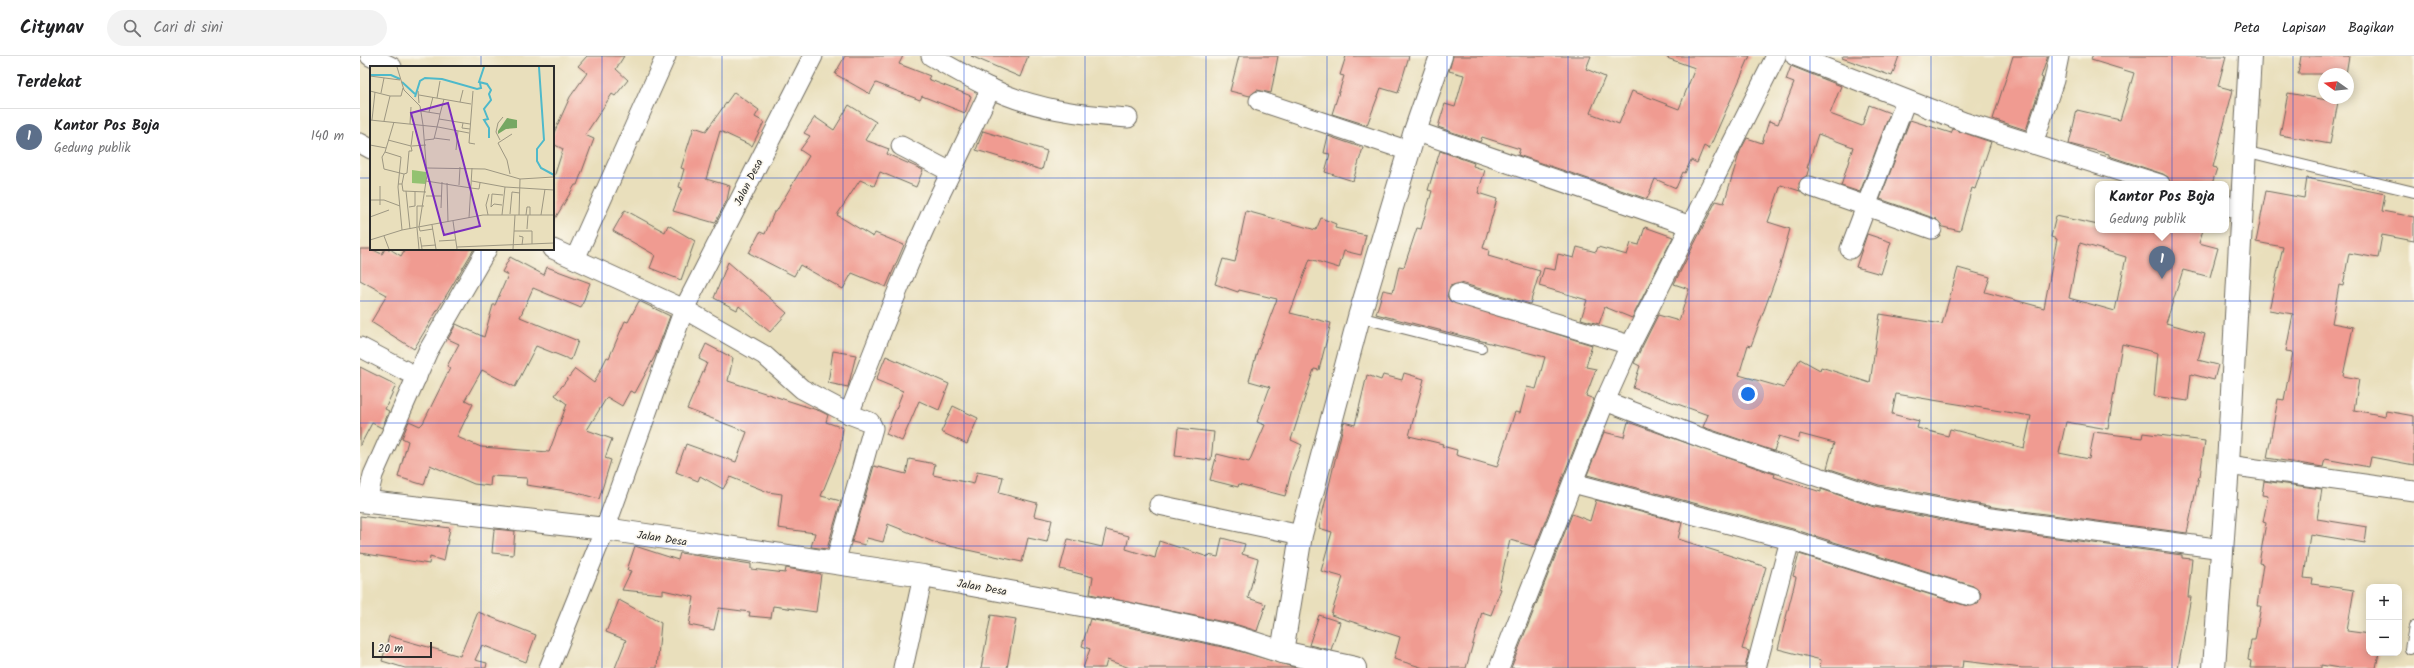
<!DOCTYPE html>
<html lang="id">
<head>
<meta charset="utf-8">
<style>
	body { margin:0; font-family:Kalam,sans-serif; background:#f2f2f2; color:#202124 }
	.controls { position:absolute; right:12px; bottom:12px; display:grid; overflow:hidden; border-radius:8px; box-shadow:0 2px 10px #0003 }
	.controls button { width:36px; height:36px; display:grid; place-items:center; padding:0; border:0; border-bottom:1px solid #e0e0e0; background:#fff; color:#202124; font:20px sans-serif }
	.compass { position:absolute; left:1958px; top:12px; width:36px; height:36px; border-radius:50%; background:#fff; box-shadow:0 2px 10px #0003; rotate:285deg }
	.scale { position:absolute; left:12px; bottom:10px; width:60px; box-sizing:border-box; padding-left:4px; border:2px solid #2b2b2b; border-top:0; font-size:11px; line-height:14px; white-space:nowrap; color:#2b2b2b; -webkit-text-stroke:3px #fbf7ec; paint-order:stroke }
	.you { position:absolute; left:1388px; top:338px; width:14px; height:14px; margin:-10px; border:3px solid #fff; border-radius:50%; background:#1a73e8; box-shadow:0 0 0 6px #1a73e833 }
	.badge { display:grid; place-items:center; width:26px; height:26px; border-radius:50%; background:#d1495b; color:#fff; font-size:13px; font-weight:700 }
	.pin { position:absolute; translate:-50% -33px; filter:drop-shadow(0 1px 2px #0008) }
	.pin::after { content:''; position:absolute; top:21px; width:14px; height:12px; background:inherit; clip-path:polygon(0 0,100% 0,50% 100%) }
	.popup { position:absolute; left:1735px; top:125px; width:134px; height:52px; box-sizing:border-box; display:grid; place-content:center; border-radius:8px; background:#fff; filter:drop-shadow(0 1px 3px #0005); font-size:13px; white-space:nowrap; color:#757577 }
	.popup b { font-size:15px; color:#202124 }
	.popup::after { content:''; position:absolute; left:50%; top:100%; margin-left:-8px; border:8px solid transparent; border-top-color:#fff }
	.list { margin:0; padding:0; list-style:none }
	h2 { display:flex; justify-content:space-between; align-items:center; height:52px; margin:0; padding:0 16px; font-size:17px }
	h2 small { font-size:13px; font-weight:400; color:#757577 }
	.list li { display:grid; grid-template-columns:26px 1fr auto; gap:12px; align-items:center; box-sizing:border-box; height:56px; padding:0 16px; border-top:1px solid #e0e0e0 }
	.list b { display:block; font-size:15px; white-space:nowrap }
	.list p { margin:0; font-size:13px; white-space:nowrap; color:#757577 }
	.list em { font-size:13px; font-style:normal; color:#757577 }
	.icon { flex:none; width:22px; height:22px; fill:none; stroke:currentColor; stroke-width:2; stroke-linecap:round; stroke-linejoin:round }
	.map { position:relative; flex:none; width:2054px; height:612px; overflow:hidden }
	header { display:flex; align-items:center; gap:24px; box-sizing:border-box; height:56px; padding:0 20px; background:#fff; border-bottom:1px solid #e0e0e0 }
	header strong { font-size:19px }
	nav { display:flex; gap:22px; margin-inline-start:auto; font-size:14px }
	.search { width:280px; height:36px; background:#f2f2f2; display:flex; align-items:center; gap:10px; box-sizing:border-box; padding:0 14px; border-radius:22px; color:#757577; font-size:15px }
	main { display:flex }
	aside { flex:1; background:#fff }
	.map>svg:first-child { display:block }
	.building { fill:#f09b91; fill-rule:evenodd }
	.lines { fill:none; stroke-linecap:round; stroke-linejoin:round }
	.lane-casing { stroke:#6e6a5e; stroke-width:12 }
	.street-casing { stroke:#6e6a5e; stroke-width:21 }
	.secondary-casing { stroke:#6e6a5e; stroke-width:24 }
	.primary-casing { stroke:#6e6a5e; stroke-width:24 }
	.lane { stroke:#fff; stroke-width:10 }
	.street { stroke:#fff; stroke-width:19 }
	.secondary { stroke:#fff; stroke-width:22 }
	.primary { stroke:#fff; stroke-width:22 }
	.grid { fill:none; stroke:#1d4ed8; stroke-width:1; stroke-opacity:0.55 }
	.labels { text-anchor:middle; stroke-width:3; stroke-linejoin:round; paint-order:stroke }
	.street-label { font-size:11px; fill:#2b2b2b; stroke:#fbf7ec }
	.inset-river { fill:none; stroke:#4eb9ca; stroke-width:2 }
	.inset-road { fill:none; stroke:#9d9782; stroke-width:1 }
	.view { fill:#7b2cbf; fill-opacity:0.15; stroke:#7b2cbf; stroke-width:2 }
	.inset-edge { fill:none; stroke:#2b2b2b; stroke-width:2 }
</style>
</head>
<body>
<header>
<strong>Citynav</strong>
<div class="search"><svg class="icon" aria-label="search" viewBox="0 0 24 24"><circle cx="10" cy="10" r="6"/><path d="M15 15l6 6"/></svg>Cari di sini</div>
<nav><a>Peta</a><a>Lapisan</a><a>Bagikan</a></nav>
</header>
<main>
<aside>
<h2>Terdekat<small></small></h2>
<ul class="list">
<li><span class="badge" style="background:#5c6f8a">1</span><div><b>Kantor Pos Boja</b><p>Gedung publik</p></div><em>140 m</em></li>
</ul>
</aside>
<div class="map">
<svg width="2054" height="612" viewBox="0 0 2054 612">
	<rect width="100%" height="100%" fill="#fbf7ec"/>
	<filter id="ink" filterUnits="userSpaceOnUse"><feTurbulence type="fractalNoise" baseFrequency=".025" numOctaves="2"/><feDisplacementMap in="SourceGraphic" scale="8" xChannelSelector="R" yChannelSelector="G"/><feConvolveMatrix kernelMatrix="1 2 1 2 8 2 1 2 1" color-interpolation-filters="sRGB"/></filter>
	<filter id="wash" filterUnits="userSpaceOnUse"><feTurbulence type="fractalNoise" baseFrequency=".012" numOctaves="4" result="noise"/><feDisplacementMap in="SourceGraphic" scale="16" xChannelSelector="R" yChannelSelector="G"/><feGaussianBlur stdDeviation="0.9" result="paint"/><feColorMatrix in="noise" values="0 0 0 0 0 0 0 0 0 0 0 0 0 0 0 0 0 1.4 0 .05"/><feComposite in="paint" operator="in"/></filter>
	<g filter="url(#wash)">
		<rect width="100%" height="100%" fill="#e9dfbc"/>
		<g id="blocks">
			<g class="building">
				<polygon points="227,0 264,0 256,13 268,24 255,40 252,38 225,79 234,83 217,129 215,129 193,166 193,124 203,93 193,88 193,79 210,41 227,17 218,10"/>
				<polygon points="485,0 543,0 539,8 570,20 568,23 611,40 605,57 562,40 560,44 516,27 510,38 475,18"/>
				<polygon points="611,0 668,0 660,21"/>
				<polygon points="879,0 918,0 911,37 897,34 890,40 870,35"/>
				<polygon points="986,0 1049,0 1038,37 1021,32 1007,69 972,58 984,20 980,19"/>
				<polygon points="1093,0 1231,0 1226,13 1245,21 1230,57 1259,68 1272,35 1319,53 1335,12 1307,2 1308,0 1390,0 1349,93 1344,90 1337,107 1331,104 1325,117 1323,116 1316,132 1295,123 1287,143 1158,99 1160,93 1122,81 1120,86 1078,71 1085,48 1095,51 1104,19 1089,15"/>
				<polygon points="1483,0 1539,0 1532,20 1482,2"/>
				<polygon points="1653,0 1688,0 1681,21 1683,22 1666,74 1633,63"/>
				<polygon points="1732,0 1866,0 1858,30 1873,34 1853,111 1857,112 1852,128 1811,128 1808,121 1803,118 1749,100 1749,98 1709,88 1717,54 1760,64 1774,17 1731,4"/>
				<polygon points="1941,0 1989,0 1986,18 1938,18"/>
				<path d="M1431,10l50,20 -11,28 32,12 7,-21 21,8 -30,79 -19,-6 12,-39 -35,-13 -11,34h2l-2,7 -8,8 1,8 -19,-6 -13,37 22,7 -12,43 -27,74 -3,-1 -9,30 45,13 16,-29 20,11 1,-3 49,16 10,-69 62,10 16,-56 32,9 -5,15 59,16 13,-69 -6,-2 5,-21 42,9v5h105l-4,13 19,5 -8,29 -27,-7 -17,53 39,11 -7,26 20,5 -4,15 -23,-6 -3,27 -34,-5 4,-43 -36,-9 -14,85 -42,-7 -7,31 30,6 5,-27 48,6 1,-5 62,8 -5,35h-1l-12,57 -194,-26 -114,-22 -52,-17 7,-25 -34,-9 -2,8 -19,-6 -5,15 -71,-24 5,-12 -75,-27 7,-22 -6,-3 24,-48 21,6 10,-32 -15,-5 42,-83 8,2 16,-52 7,-13 15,5 7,-22 9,3 16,-41 -8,-3zM1720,187l46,14 -11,54 -46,-13zM1536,338l135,22 -7,32 -74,-19 -2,7 -31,-8 2,-7 -27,-7z"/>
				<polygon points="374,36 399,54 395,61 404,66 392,90 360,75 346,123 370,130 367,144 355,167 313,155 322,132 319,131 324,113 321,112 334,71 346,75"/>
				<polygon points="1928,37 1978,46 1970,88 1920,79"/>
				<polygon points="489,49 516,66 505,84 529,93 527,98 563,114 556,131 520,116 514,130 500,124 477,159 513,181 515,177 544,189 526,231 492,217 483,233 440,209 434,220 389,197 400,176 405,178 414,156 416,156 449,100 440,94 450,80 444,77 455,61 474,74"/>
				<polygon points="1550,64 1591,77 1593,73 1631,86 1615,133 1612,132 1600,175 1583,171 1576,163 1520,143"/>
				<polygon points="623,75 687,95 682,114 616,94"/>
				<polygon points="968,80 1003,92 993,125 965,116 970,98 964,97"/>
				<polygon points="1080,95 1114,107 1113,110 1125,114 1118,137 1137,143 1123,192 1129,194 1128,200 1180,215 1170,248 1101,227 1090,230 1087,240 1090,245 1232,289 1226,311 1236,313 1226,340 1234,343 1175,491 1150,484 1139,532 1141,533 1131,559 1122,556 1106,612 1064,612 1034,603 1040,581 971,559 983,521 961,515 972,476 959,472 984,366 995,369 1007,319 1021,324 1023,319 1042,324 1044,317 1064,323 1049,380 1083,388 1082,390 1097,394 1096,399 1137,411 1155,356 1160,357 1167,331 1176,333 1185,301 1016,258 1023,234 1033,236 1039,210 1044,211 1057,172 1061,173 1072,135 1068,134"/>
				<polygon points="1947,122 2025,138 2022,155 2054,161 2054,185 2022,179 2018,202 1989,197 1983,230 1979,229 1972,267 1993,271 1983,320 1999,323 1994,354 2025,360 2026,355 2054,360 2054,409 2011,401 2009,411 1965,403 1963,411 1907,402 1918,343 1924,344 1933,296 1926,295 1933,258 1909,254 1923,191 1896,186 1906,135 1944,142"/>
				<polygon points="265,154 305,176 308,169 335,185 321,224 290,212 295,199 253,175"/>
				<polygon points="886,155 956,174 961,162 976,168 975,172 1006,179 1001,199 984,195 979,212 950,203 930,257 971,267 959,314 954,313 931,384 942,389 932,413 925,440 879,428 878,431 850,424 857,398 889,406 905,369 897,366 910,331 889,325 897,296 917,243 879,234 878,236 855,228 863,203 875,206"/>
				<polygon points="1285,171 1313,181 1272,262 1245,251 1239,268 1221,263 1227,244 1179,230 1184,212 1195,214 1198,198 1214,202 1217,191 1236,196 1238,191 1267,199 1271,187 1279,189"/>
				<polygon points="1507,178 1531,186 1521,218 1496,211"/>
				<polygon points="0,193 11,193 22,198 25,193 30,193 41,200 45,193 114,193 54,293 11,266 27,239 0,224"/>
				<polygon points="150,201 184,219 187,211 230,227 221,252 173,232 160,261 218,285 211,304 176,290 155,331 122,314 105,344 113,348 97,381 121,391 189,396 207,348 195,339 215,313 234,327 247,301 249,302 265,265 268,266 279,245 310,260 295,300 275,337 270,335 262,350 247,341 227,374 252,383 245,402 251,404 239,443 214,436 166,429 167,422 131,420 130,430 114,428 70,409 64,429 38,421 48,385 42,382 49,365 60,370 63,367 90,312 87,310 99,288 88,283 96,268 124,281 133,249 135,249 148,219 142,216"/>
				<polygon points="368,206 427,257 410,276 379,250 377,254 354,242"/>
				<polygon points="346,288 373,302 368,325 460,355 468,359 466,366 483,372 480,393 461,440 481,445 467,493 451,491 455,477 418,472 422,438 408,436 370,421 363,433 340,420 338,425 316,416 326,388 376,406 387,376 327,353 347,307 339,303"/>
				<polygon points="473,295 496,299 488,331 468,327"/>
				<polygon points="526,300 589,328 579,354 559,345 542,385 526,378 543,335 516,324"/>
				<polygon points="0,311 36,329 25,353 29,355 22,372 12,367 0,390"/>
				<polygon points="593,350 618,362 607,388 581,376"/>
				<polygon points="1268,366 1408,416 1415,418 1414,421 1461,436 1461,433 1514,451 1630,473 1822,499 1822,502 1832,503 1828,541 1831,541 1818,612 1662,612 1603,605 1602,612 1460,612 1461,604 1418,593 1432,538 1436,521 1433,520 1439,498 1607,550 1618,548 1621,537 1613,530 1433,473 1227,419 1244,376 1264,381"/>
				<polygon points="818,372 854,376 851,404 815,400"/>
				<polygon points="549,403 575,408 573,419 614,428 617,416 643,421 639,437 677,447 674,460 692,464 687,486 668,482 662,506 576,487 528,468 523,486 507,482 505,489 492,486 514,410 546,418"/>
				<polygon points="1904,425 1962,433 1957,463 2007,471 2005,487 1950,478 1944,522 1953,523 1952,528 1994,534 1987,575 2009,578 2009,597 2019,597 2016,612 1979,612 1961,609 1961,612 1890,612 1891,605 1888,604 1891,584 1895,584 1901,550 1897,550 1903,508 1899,507 1906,467 1903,466 1908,440 1902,439"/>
				<polygon points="1236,444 1322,467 1318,483 1406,511 1382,593 1389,595 1385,612 1151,612 1212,458 1230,465"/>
				<polygon points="0,460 90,472 84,505 70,501 69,508 0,497"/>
				<polygon points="134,473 155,475 153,499 132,497"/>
				<polygon points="746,474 769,480 766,493 795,502 799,485 848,501 848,499 858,501 862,482 885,488 882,498 898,503 888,542 906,548 897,575 878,569 730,538 733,521 700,513 708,483 742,491"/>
				<polygon points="275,490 318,504 320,497 391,508 391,513 425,517 426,512 461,518 456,556 413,550 411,562 389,560 390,556 359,552 354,574 329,569 334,541 303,534 303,538 262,534 271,515 267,514"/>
				<polygon points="259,544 301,567 297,612 255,612 266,584 246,576"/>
				<polygon points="118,556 176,579 166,606 122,589 115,604 127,607 126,612 45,612 22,605 29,580 100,600"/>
				<polygon points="631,559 656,563 647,612 621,612"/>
				<polygon points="959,559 980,566 971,594 949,589"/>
				<polygon points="730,563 872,593 937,612 770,612 747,604 745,612 723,612 730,593 722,590"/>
			</g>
		</g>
	</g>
	<g filter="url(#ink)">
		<use href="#blocks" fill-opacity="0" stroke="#6e6a5e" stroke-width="1"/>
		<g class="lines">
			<g class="lane-casing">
				<g id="lane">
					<polyline points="1884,95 2054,136"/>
					<polyline points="999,261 1121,292"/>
					<polyline points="2050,593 2054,571"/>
				</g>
			</g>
			<g class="street-casing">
				<g id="street">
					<polyline points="10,0 32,11"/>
					<path d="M571,0c19,11 39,22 59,32 43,21 91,27 138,30"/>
					<polyline points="1435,0 1604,66 1800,128"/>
					<polyline points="899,45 1049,95"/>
					<polyline points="1055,75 1331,170"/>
					<polyline points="0,87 11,93"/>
					<polyline points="1673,88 1694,24 1699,0"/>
					<polyline points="541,90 591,116 631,32"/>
					<polyline points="1449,130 1572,173"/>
					<polyline points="1866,149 1881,154"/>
					<polyline points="193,193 215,203 306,0"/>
					<polyline points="1490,193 1546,44"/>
					<polyline points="215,203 324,253 404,299 442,333 489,358 510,366 513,372 475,507"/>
					<polyline points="1098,238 1270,289"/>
					<polyline points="0,291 57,321"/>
					<polyline points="1245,345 1347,384 1516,440 1631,462 1863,493"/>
					<path d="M489,358c32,-82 63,-164 102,-242"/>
					<polyline points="1868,409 2054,435"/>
					<polyline points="1213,427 1430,484 1610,540"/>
					<polyline points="7,445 13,419 68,295 127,193"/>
					<polyline points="799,449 941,479"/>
					<polyline points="189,612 245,473 324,253 453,0"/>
					<polyline points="543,612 563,520"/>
					<polyline points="1139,612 1245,345 1267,296 1416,0"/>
					<polyline points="1396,612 1430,484"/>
				</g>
			</g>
			<g class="secondary-casing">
				<g id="secondary">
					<polyline points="0,445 245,473 563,520 759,556 875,581 922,596 995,612"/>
					<polyline points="922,596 941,479 999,261 1055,75 1081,0"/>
				</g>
			</g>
			<g class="primary-casing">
				<polyline id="primary" points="1854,612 1868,409 1890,0"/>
			</g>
			<use href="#lane" class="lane"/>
			<use href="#street" class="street"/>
			<use href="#secondary" class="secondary"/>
			<use href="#primary" class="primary"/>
		</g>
	</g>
	<path class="grid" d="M121,0v11M242,0v612M362,0v612M483,0v612M604,0v612M725,0v612M846,0v612M967,0v612M1087,0v612M1208,0v612M1329,0v612M1450,0v612M1571,0v612M1692,0v612M1812,0v612M1933,0v612M0,122h11M193,122h1861M121,193v419M0,245h2054M0,367h2054M0,490h2054"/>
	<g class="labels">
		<g class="street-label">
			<text transform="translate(388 126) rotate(-63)" y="4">Jalan Desa</text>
			<text transform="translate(302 482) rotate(9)" y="4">Jalan Desa</text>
			<text transform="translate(622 531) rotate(10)" y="4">Jalan Desa</text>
		</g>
	</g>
	<g transform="translate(10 10)">
		<rect width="184" height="184" fill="#e9dfbc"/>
		<path d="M42,104l14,2v12l-14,-1z" fill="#93c271"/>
		<path d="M137,52l10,2v8l-11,1 -8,5v-3z" fill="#76a863"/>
		<path class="inset-river" d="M114,1l-5,15 8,2 4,6 -2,4 2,6 -7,9 4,10 -4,1 5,8v10M169,1l5,73 -7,9v12l4,7 13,7M0,9h21l9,4M32,16l13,12M45,31l5,-16 5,-3 17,1 35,10 4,-1 -1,-5"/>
		<path class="inset-road" d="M27,1l7,23 16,16 3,19 4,50 -8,52M0,10l30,4M0,25l20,5M48,25l1,12M103,25l-4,52 6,1M11,27l3,-15M49,29l52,9M67,32l3,-17M90,36l3,-12M51,45l19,3 -1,5 31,5M59,46l4,-15M70,48l4,-15M0,54l68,7 31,6M2,54l3,-28M14,55l6,-25h11l2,-8M24,56l-9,30 16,5 -3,30 4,43M93,57l-1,5 8,1M40,58l1,-17M64,72l16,2M18,74l23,6 2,-15M55,74l9,-1 5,-20M130,74l-4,-8 2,-9 5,-6M0,79l16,3M42,80l14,-1M86,84l2,-19M15,86l-3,5 2,12 20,5 3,-1 2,-22h3l-1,-5M57,102l58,1 35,10 34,-2M140,108l-3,-14 -9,-17 14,-9M56,115l45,7M102,115l33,6 49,3M77,117l1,39M28,118h4l2,-10M32,118l1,7 23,1M89,119l1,-18M10,120v19M101,122l8,1 1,-6M36,125l4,38M56,130h16M0,134h14l16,6M39,141l6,-1v-15M121,141l1,-13 11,1M121,141l3,-3 8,1M71,142l1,-26M140,148l2,-22 8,1M118,149l-2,-10 3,-11M132,149l3,-28M149,149l1,-36M156,149l1,-8h3v8M171,149l4,-26M0,151l19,-7M99,152l3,-50M83,155l4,28M62,159l4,24M47,161v-21h7M49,161l1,4 13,-2M47,162l2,21M157,163l1,-14M144,165h18v13M14,170l5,13M149,170l4,1 -1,8M50,171l2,12M0,174l32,-10 81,-15h71M69,175l16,-1M52,180l14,-1M87,181l97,-4M143,183l2,-34"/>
		<path class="view" d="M78,37l32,123 -36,9 -33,-122z"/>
		<rect width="184" height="184" class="inset-edge"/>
	</g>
</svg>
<div class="controls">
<button>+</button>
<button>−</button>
</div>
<svg class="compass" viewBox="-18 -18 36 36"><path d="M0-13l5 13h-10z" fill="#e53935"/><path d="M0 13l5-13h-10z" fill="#757577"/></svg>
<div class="scale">20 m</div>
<div class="you"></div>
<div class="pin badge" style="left:1802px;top:223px;background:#5c6f8a">1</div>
<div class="popup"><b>Kantor Pos Boja</b>Gedung publik</div>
</div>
</main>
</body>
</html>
